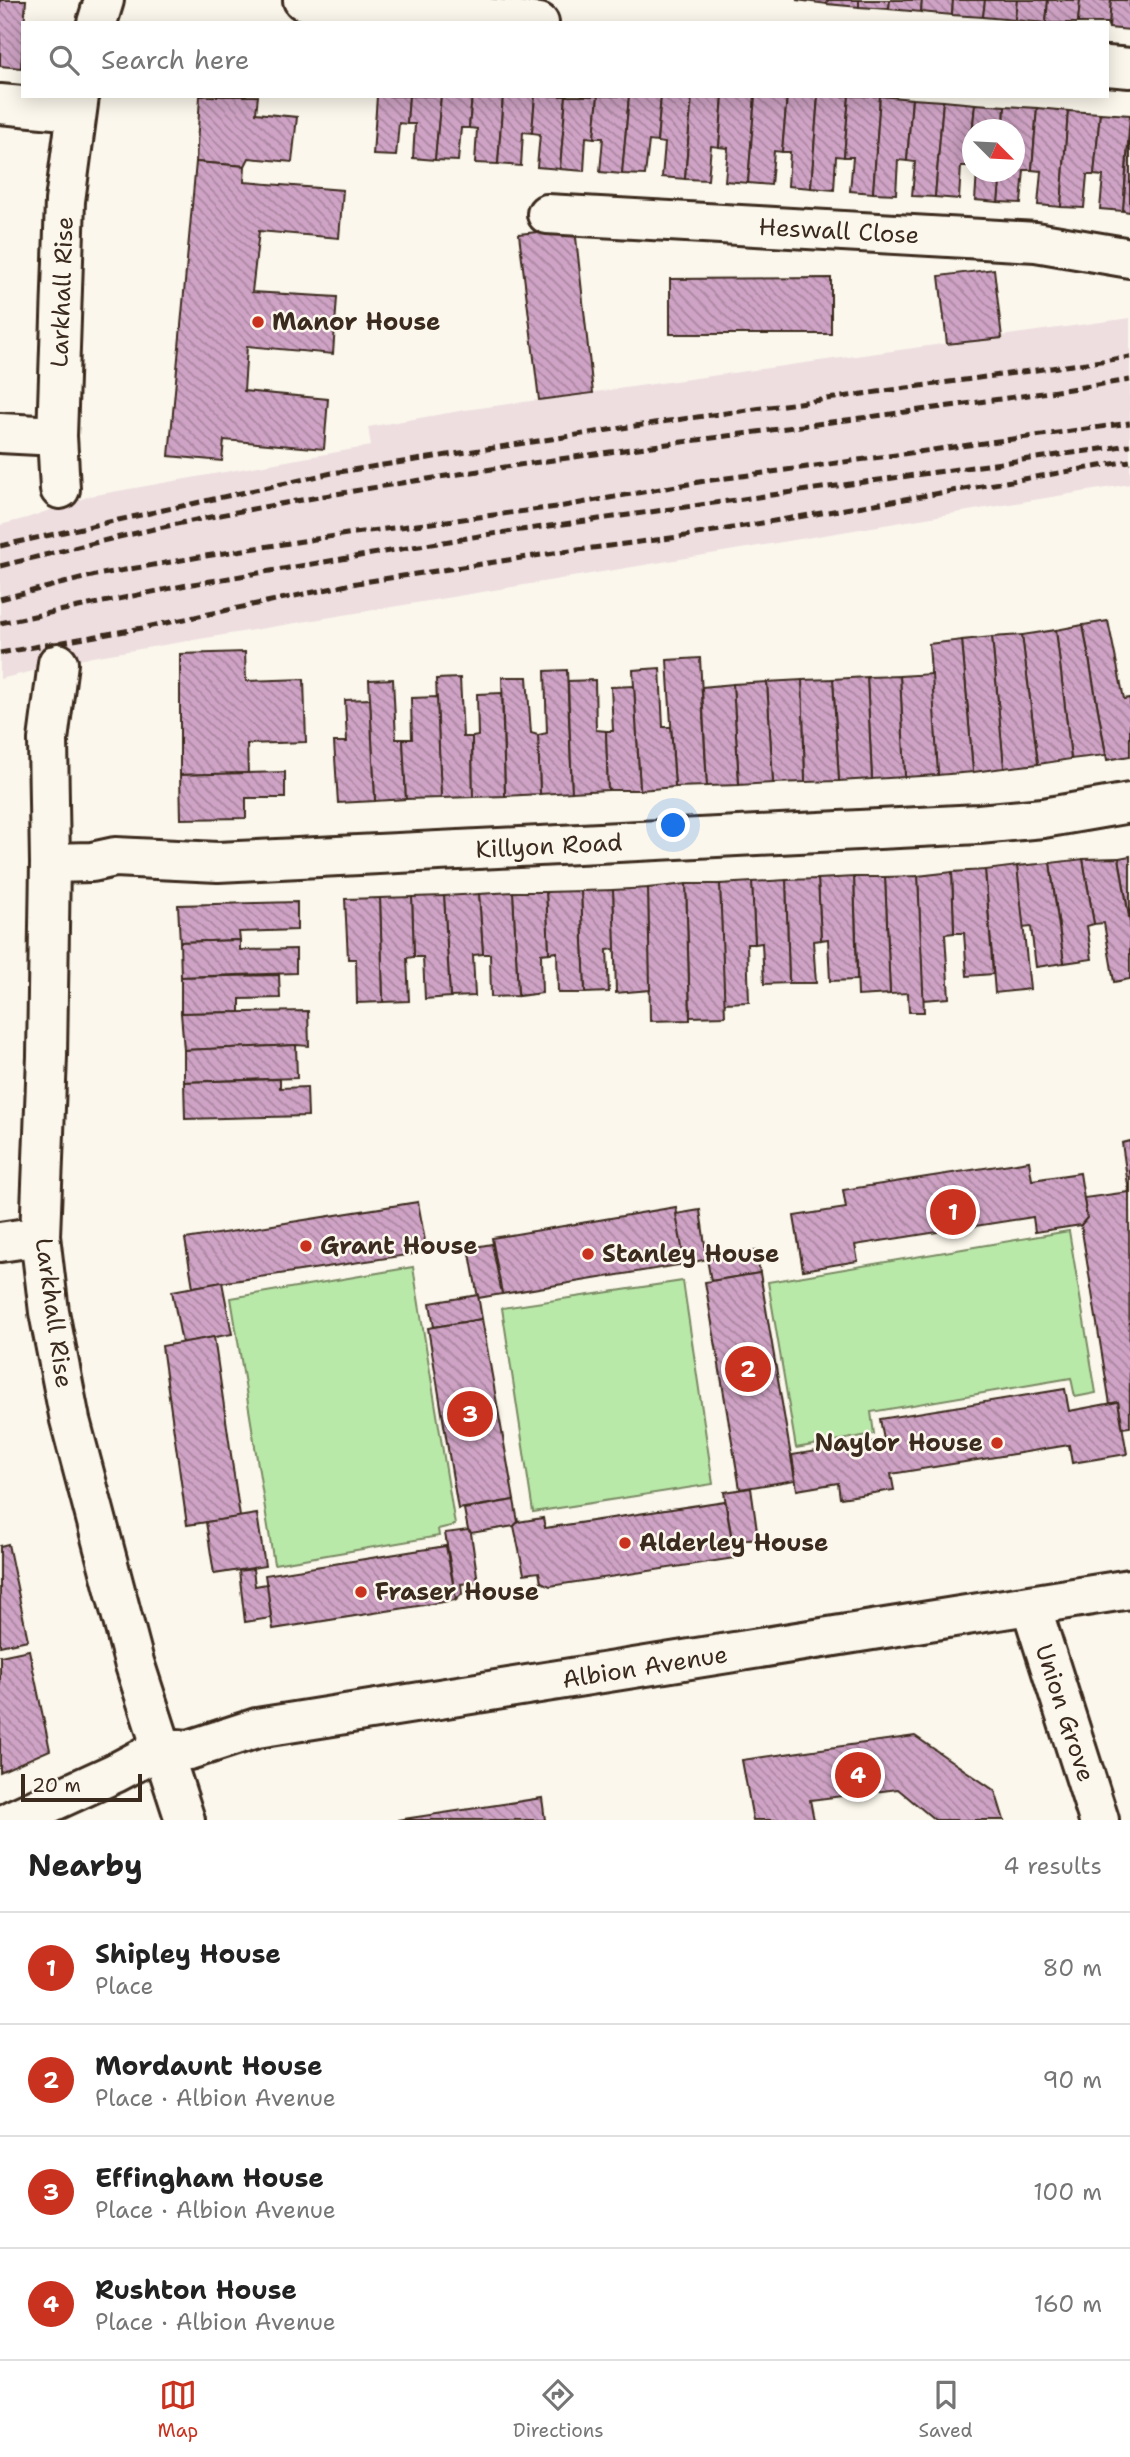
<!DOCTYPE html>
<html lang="en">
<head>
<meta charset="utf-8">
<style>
	body { margin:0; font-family:"Shantell Sans",sans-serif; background:#f6f6f6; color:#222 }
	.compass { position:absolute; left:962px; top:119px; width:63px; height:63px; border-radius:50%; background:#fff; box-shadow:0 4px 18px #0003; rotate:114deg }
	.scale { position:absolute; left:21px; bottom:18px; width:121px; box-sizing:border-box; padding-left:7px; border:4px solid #3b2a1e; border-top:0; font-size:19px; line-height:24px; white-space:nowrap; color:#3b2a1e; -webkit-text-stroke:5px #fbf7ec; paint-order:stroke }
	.you { position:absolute; left:674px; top:826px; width:24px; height:24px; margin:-18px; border:5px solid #fff; border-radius:50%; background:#1a73e8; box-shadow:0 0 0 10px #1a73e833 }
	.badge { display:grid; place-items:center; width:46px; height:46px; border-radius:50%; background:#c8321e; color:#fff; font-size:23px; font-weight:700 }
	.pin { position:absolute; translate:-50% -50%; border:4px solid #fff; box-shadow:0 2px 7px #0006 }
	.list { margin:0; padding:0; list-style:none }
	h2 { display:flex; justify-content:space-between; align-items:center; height:91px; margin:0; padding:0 28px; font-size:30px }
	h2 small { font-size:23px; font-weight:400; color:#767676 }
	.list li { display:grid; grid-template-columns:46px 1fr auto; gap:21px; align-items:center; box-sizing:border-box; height:112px; padding:0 28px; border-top:2px solid #e0e0e0 }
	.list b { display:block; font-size:26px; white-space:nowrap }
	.list p { margin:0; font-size:23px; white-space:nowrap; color:#767676 }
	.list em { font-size:23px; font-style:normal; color:#767676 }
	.icon { flex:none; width:38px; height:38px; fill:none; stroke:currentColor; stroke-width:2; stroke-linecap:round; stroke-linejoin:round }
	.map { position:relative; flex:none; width:1130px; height:1820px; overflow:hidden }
	.search { position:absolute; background:#fff; box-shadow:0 4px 18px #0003; left:21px; right:21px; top:21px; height:77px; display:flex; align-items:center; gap:18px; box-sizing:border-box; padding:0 24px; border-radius:0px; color:#767676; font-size:26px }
	.sheet { height:539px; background:#fff }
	nav { display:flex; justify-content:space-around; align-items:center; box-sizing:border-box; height:98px; border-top:2px solid #e0e0e0; background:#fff; font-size:19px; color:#767676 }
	nav a { display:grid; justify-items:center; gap:4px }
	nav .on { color:#c8321e }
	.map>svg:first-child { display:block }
	.built { fill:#eedee0 }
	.green { fill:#b9e9a9; stroke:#7a8a64; stroke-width:2 }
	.building { fill:url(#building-back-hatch); stroke:#3b2a1e; stroke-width:2 }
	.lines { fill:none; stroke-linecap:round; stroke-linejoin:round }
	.minor-casing { stroke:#3b2a1e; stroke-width:44 }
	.minor { stroke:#fbf7ec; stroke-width:38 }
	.rail { stroke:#3b2a1e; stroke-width:5; stroke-dasharray:10 5; stroke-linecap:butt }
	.poi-dot { fill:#c8321e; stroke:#fbf7ec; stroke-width:2.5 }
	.labels { text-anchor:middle; stroke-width:5; stroke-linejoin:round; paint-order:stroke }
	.street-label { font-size:24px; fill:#3b2a1e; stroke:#fbf7ec }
	.poi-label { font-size:24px; font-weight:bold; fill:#3b2a1e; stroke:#fbf7ec; text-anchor:start }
</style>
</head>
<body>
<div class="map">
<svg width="1130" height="1820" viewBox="0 0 1130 1820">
	<defs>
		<pattern id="building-back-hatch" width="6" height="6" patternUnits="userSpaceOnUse" patternTransform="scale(1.75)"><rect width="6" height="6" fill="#cfa3c5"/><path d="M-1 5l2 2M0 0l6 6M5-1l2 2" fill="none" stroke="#a9859f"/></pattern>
	</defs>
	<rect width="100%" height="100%" fill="#fbf7ec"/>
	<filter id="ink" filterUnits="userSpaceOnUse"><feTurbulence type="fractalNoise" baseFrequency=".0143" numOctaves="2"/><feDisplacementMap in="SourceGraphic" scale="14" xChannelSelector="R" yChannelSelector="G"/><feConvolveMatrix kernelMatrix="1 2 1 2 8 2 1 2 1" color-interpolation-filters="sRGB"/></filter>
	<g filter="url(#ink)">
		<polygon class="built" points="1130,318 1130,484 92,657 0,679 0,525 27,518 90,496 371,446 368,427 465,410"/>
		<g class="green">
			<polygon points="1069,1231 1096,1393 1075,1397 1071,1378 871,1412 874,1434 796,1448 768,1282"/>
			<polygon points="413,1267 455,1525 438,1529 439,1536 274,1564 231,1298"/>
			<polygon points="683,1281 713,1484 533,1512 502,1308"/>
		</g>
		<g class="building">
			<polygon points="0,0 26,0 21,68 0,66"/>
			<polygon points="796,0 828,0 827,4"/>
			<polygon points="828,0 859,0 859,7 827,4"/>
			<polygon points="859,0 890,0 889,9 859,7"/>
			<polygon points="890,0 922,0 921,12 889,9"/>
			<polygon points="922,0 953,0 952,15 921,12"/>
			<polygon points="953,0 985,0 983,17 952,15"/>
			<polygon points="985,0 1017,0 1015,20 983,17"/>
			<polygon points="1017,0 1048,0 1046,23 1015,20"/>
			<polygon points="1048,0 1080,0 1078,23 1046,23"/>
			<polygon points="1080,0 1111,0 1109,28 1107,23 1078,23"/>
			<polygon points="1111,0 1130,0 1130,30 1109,28"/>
			<polygon points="200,96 258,96 256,113 297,117 292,162 249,158 245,166 196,162"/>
			<polygon points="377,96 409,96 407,124 399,123 396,156 373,155"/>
			<polygon points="409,96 441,96 435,160 413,158 415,124 407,124"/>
			<polygon points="441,96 472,96 469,128 461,128 458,161 435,160"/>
			<polygon points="472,96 503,96 498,164 475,163 477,129 469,128"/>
			<polygon points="503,96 535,96 532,133 523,132 521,166 498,164"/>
			<polygon points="535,96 566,96 560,169 537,167 540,134 532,133"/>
			<polygon points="566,96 598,96 594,138 586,137 584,171 560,169"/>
			<polygon points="598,96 629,96 622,174 600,172 603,138 594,138"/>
			<polygon points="629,96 661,96 657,142 649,141 645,175 622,174"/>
			<polygon points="661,96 692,96 685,179 662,177 665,143 657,142"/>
			<polygon points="692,96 723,96 719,147 711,146 708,180 685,179"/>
			<polygon points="723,96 755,96 748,183 725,181 728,148 719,147"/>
			<polygon points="755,96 787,96 782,152 774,151 771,185 748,183"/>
			<polygon points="787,96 818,96 811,188 788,186 790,152 782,152"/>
			<polygon points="818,96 849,96 844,157 836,156 834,190 811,188"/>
			<polygon points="849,96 880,96 873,193 850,191 853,157 844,157"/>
			<polygon points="880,96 912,99 907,161 898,160 896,194 873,193"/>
			<polygon points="912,99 943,101 935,197 912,196 915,162 907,161"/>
			<polygon points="943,101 975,104 969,166 961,166 959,199 935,197"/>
			<polygon points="975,104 1005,106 1004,130 972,130 972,166 969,166"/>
			<polygon points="1005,106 1037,108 1032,170 1024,170 1021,203 998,202 1001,172 1014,172 1014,130 1004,130"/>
			<polygon points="1037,108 1068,111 1061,207 1038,205 1041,171 1032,170"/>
			<polygon points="1068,111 1100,113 1094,175 1087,175 1084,208 1061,207"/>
			<polygon points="1100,113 1130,115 1123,211 1100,209 1103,176 1094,175"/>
			<polygon points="1130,124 1130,212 1123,211"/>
			<polygon points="196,162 245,166 244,182 343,190 339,238 259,231 252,292 337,297 333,354 247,346 244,391 328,399 324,449 224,440 222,461 169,456"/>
			<polygon points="977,172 1001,172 998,202 975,200"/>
			<polygon points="575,228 593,393 539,400 519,234"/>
			<polygon points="994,269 1002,338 947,344 939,276"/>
			<polygon points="831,278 831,334 670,334 670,279"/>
			<polygon points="1108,621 1124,699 1130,698 1130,756 1107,760 1083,625"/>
			<polygon points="1083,625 1106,755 1071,759 1056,630"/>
			<polygon points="1056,630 1071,759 1038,764 1022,635"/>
			<polygon points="1022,635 1038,764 1004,768 992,637"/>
			<polygon points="992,637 1004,768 973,772 962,640"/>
			<polygon points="962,640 973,772 938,775 929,644"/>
			<polygon points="245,652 246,681 304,679 306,742 247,744 248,773 180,775 180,654"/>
			<polygon points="700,658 707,786 675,787 667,660"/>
			<polygon points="660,668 663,727 671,727 675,787 640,790 633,670"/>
			<polygon points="567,670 572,792 540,794 538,735 547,733 545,671"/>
			<polygon points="932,674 938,775 905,777 900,676"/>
			<polygon points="900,676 905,777 872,779 867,677"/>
			<polygon points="502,677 527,677 531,733 538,735 540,794 505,796"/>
			<polygon points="867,677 872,779 839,781 833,679"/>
			<polygon points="460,678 463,737 472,737 473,797 441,798 436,679"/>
			<polygon points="393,679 396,739 403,739 406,799 375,801 369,680"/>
			<polygon points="833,679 839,781 805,782 802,680"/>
			<polygon points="595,680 596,730 606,731 608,790 572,792 568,681"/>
			<polygon points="802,680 805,782 773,783 767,682"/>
			<polygon points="767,682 773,783 739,785 733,684"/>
			<polygon points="733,684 739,785 707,786 702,687"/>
			<polygon points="634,686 640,790 608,790 606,731 613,731 611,687"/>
			<polygon points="502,693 505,796 473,797 472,737 478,736 477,694"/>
			<polygon points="437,697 441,798 406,799 403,739 412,739 411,698"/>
			<polygon points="370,699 375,801 338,803 334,742 347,742 345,700"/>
			<polygon points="285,772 285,798 246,798 246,818 181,819 180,775"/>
			<polygon points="1130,856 1130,923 1119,858"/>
			<polygon points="1119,858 1130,923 1130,979 1114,982 1104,923 1094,924 1083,859"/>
			<polygon points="1083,859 1094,924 1087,926 1092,959 1064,963 1050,863"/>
			<polygon points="1050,863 1064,963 1036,967 1031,927 1023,928 1017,866"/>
			<polygon points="1017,866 1030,989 995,993 985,870"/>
			<polygon points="985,870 993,974 967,976 964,933 954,933 952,872"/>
			<polygon points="952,872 954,933 945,934 949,998 923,1000 918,876"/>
			<polygon points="918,876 924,1012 909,1012 908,993 890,994 885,877"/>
			<polygon points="854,877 885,877 890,994 858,996"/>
			<polygon points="854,877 857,980 830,981 828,939 821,940 818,879"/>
			<polygon points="818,879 821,940 813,941 816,983 789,983 786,880"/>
			<polygon points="786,880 789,983 764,984 762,943 755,944 752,882"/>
			<polygon points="752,882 755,944 747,944 749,1002 724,1003 720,884"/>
			<polygon points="686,884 720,884 725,1016 690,1017"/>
			<polygon points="686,884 690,1020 650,1021 648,888"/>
			<polygon points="648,888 650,990 616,993 613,890"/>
			<polygon points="613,890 615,949 607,950 609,992 585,993 581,891"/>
			<polygon points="581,891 585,993 558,993 557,952 549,953 546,892"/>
			<polygon points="513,892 546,892 549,953 541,954 542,993 518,996"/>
			<polygon points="513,892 518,996 491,997 490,954 483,954 479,894"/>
			<polygon points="479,894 483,954 473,955 475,996 450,997 444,896"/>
			<polygon points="444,896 450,997 425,999 423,957 414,957 412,897"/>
			<polygon points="412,897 414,957 407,958 409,1001 383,1002 380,898"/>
			<polygon points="380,898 383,1002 357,1003 356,959 348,959 345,899"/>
			<polygon points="297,902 297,930 239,932 240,940 180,942 178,905"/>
			<polygon points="240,940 240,950 296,949 296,973 181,977 180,942"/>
			<polygon points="279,975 280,998 240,999 240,1012 181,1013 181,977"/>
			<polygon points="308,1011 309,1046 296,1045 184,1050 181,1013"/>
			<polygon points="296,1045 297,1078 184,1082 184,1050"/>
			<polygon points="280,1079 280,1088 307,1087 308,1116 185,1119 184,1082"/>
			<polygon points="1130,1141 1130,1192 1129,1192 1122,1143"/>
			<polygon points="1029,1161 1032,1180 1080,1173 1087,1218 1081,1225 1035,1232 1033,1217 855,1245 858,1261 803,1270 794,1216 846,1208 843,1190"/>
			<polygon points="1129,1192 1130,1427 1123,1428 1118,1402 1110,1404 1081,1225 1087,1218 1084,1198"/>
			<polygon points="418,1202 427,1252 193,1287 185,1239"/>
			<polygon points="676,1207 685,1264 502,1294 492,1238"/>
			<polygon points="700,1210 707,1259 685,1264 676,1214"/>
			<polygon points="492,1244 502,1294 478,1298 469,1248"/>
			<polygon points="756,1251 760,1273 711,1281 707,1259"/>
			<polygon points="760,1273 795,1480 740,1489 705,1282"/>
			<polygon points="222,1282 232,1334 182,1343 172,1291"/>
			<polygon points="478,1295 482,1319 434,1327 430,1303"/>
			<polygon points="482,1319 514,1500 458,1509 428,1328"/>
			<polygon points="214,1337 240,1517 187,1525 162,1346"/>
			<polygon points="1065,1389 1069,1411 1118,1402 1127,1454 1072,1463 1069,1445 891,1474 894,1490 840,1498 838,1483 797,1490 792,1455 884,1440 880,1419"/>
			<polygon points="751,1488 758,1538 740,1540 742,1551 735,1558 724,1492"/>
			<polygon points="514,1500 518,1522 514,1526 471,1533 468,1530 464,1509"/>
			<polygon points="725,1501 735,1558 550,1586 541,1582 539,1572 524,1574 514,1526 518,1522 543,1518 545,1528"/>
			<polygon points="257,1514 265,1566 214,1574 206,1522"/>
			<polygon points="468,1530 471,1533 478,1582 461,1584 462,1594 456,1600 445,1533"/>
			<polygon points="8,1544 28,1640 0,1646 0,1546"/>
			<polygon points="446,1546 456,1600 273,1629 265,1575"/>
			<polygon points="253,1569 255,1586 267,1584 271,1618 245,1622 239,1571"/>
			<polygon points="29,1650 50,1750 0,1772 0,1656"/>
			<polygon points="915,1736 995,1791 1004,1820 935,1820 898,1789 810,1800 814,1820 753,1820 742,1760"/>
			<polygon points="542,1798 545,1820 397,1820"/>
		</g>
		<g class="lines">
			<g class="minor-casing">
				<g id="minor">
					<polyline points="303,0 539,23"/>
					<polyline points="97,23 104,0"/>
					<polyline points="1107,66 1130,68"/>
					<polyline points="0,104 76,111"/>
					<polyline points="547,214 1036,242 1130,258"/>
					<polyline points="0,433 57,436"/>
					<polyline points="60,489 57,436 65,201 79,96"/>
					<polyline points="58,663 48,740 50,863 47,1056 40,1236 49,1312 70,1420 134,1662 185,1820"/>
					<polyline points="50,863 92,862 115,857 218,862 979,824 1043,818 1130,803"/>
					<polyline points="0,1242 40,1236"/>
					<polyline points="1031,1606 1099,1820"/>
					<polyline points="162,1748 189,1750 257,1728 1130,1589"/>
					<polyline points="12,1820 115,1773 162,1748"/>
				</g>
			</g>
			<use href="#minor" class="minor"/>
			<g class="rail">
				<polyline points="0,546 332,473 654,423 1130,357"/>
				<path d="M0,566c82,-20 164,-41 247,-56 292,-55 589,-85 883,-130"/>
				<polyline points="0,599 96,575 205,556 354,533 564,506 705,481 1130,423"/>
				<polyline points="0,623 187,585 485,535 1130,445"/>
				<polyline points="0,653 142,628 357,583 554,553 679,537 1130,461"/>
			</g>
		</g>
	</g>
	<g class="poi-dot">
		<circle cx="258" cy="322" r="7"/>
		<circle cx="306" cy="1246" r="7"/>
		<circle cx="588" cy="1254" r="7"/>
		<circle cx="997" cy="1443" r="7"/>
		<circle cx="625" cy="1543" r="7"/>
		<circle cx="361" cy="1592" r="7"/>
	</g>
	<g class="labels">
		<g class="street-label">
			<text transform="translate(839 231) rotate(3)" y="8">Heswall Close</text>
			<text transform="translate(62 292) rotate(-88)" y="8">Larkhall Rise</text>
			<text transform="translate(549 846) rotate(-3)" y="8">Killyon Road</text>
			<text transform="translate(54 1313) rotate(82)" y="8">Larkhall Rise</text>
			<text transform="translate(645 1667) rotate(-9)" y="8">Albion Avenue</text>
			<text transform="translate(1065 1713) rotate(72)" y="8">Union Grove</text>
		</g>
		<g class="poi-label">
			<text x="272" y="330">Manor House</text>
			<text x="320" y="1254">Grant House</text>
			<text x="602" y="1262">Stanley House</text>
			<text x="983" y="1451" text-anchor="end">Naylor House</text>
			<text x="639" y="1551">Alderley House</text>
			<text x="375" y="1600">Fraser House</text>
		</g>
	</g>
</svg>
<svg class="compass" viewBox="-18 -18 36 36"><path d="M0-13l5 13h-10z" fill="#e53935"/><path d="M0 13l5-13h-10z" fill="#767676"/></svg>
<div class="scale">20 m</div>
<div class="you"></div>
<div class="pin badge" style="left:953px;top:1212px">1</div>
<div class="pin badge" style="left:748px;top:1369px">2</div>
<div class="pin badge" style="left:470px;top:1414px">3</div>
<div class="pin badge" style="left:858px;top:1775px">4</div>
<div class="search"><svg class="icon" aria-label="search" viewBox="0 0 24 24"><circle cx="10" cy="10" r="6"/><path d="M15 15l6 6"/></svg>Search here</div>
</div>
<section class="sheet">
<h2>Nearby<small>4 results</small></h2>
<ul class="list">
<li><span class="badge">1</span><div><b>Shipley House</b><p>Place</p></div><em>80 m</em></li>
<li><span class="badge">2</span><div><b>Mordaunt House</b><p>Place · Albion Avenue</p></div><em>90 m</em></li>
<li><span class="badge">3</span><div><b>Effingham House</b><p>Place · Albion Avenue</p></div><em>100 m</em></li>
<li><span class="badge">4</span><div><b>Rushton House</b><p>Place · Albion Avenue</p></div><em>160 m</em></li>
</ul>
</section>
<nav>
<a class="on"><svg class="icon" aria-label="map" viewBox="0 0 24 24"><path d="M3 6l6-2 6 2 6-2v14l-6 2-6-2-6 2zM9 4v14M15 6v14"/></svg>Map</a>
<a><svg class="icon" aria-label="directions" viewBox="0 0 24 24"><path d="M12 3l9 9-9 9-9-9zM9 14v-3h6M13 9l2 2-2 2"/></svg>Directions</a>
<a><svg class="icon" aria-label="saved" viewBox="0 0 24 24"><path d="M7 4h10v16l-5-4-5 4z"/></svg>Saved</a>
</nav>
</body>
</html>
